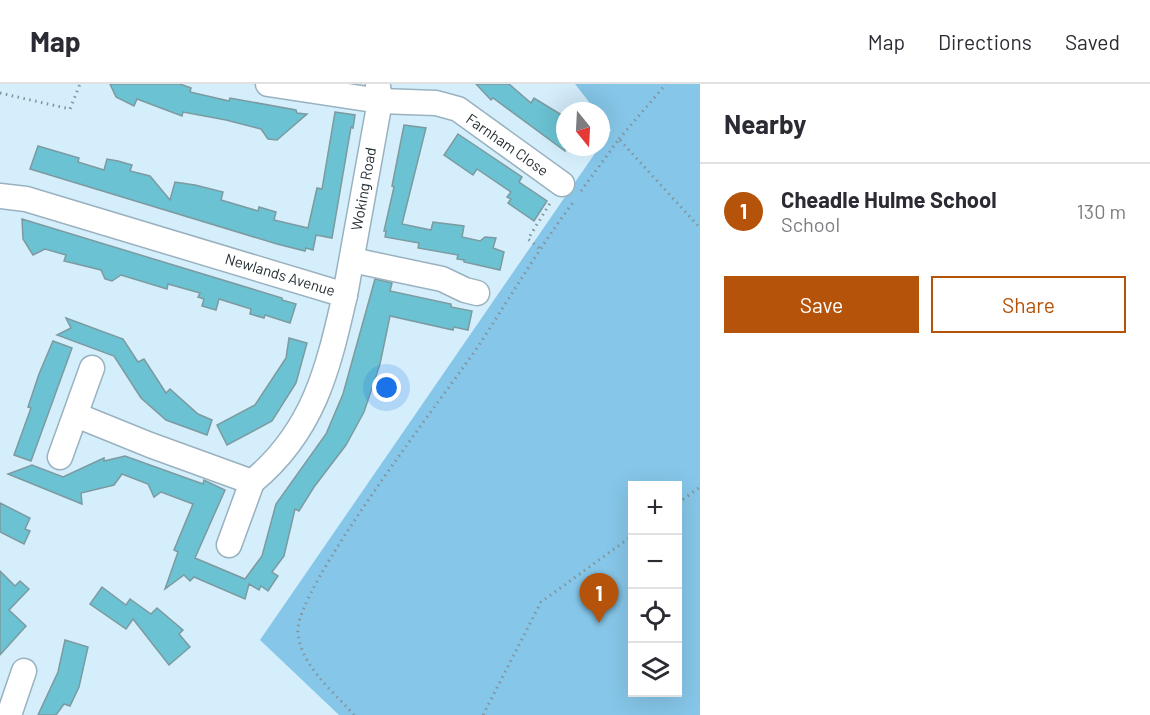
<!DOCTYPE html>
<html lang="en">
<head>
<meta charset="utf-8">
<style>
	body { margin:0; font-family:Barlow,sans-serif; background:#f7f7f7; color:#2b2b33 }
	.controls { position:absolute; right:18px; bottom:18px; display:grid; overflow:hidden; border-radius:0px; box-shadow:0 6px 24px #0002 }
	.controls button { width:54px; height:54px; display:grid; place-items:center; padding:0; border:0; border-bottom:2px solid #e1e1e2; background:#fff; color:#2b2b33; font:30px sans-serif }
	.compass { position:absolute; left:556px; top:18px; width:54px; height:54px; border-radius:50%; background:#fff; box-shadow:0 6px 24px #0002; rotate:162deg }
	.you { position:absolute; left:387px; top:304px; width:21px; height:21px; margin:-15px; border:4px solid #fff; border-radius:50%; background:#1a73e8; box-shadow:0 0 0 9px #1a73e833 }
	.badge { display:grid; place-items:center; width:39px; height:39px; border-radius:50%; background:#b45309; color:#fff; font-size:20px; font-weight:700 }
	.pin { position:absolute; translate:-50% -50px; filter:drop-shadow(0 2px 3px #0008) }
	.pin::after { content:''; position:absolute; top:32px; width:21px; height:18px; background:inherit; clip-path:polygon(0 0,100% 0,50% 100%) }
	.list { margin:0; padding:0; list-style:none }
	h2 { display:flex; justify-content:space-between; align-items:center; height:78px; margin:0; padding:0 24px; font-size:26px }
	h2 small { font-size:20px; font-weight:400; color:#7c7c81 }
	.list li { display:grid; grid-template-columns:39px 1fr auto; gap:18px; align-items:center; box-sizing:border-box; height:96px; padding:0 24px; border-top:2px solid #e1e1e2 }
	.list b { display:block; font-size:22px; white-space:nowrap }
	.list p { margin:0; font-size:20px; white-space:nowrap; color:#7c7c81 }
	.list em { font-size:20px; font-style:normal; color:#7c7c81 }
	.actions { display:flex; gap:12px; padding:18px 24px }
	.actions a { flex:1; padding:14px 0; border:2px solid #b45309; border-radius:0px; text-align:center; font-size:21px; color:#b45309 }
	.actions .main { background:#b45309; color:#fff }
	.icon { flex:none; width:33px; height:33px; fill:none; stroke:currentColor; stroke-width:2; stroke-linecap:round; stroke-linejoin:round }
	.map { position:relative; flex:none; width:700px; height:631px; overflow:hidden }
	header { display:flex; align-items:center; gap:36px; box-sizing:border-box; height:84px; padding:0 30px; background:#fff; border-bottom:2px solid #e1e1e2 }
	header strong { font-size:28px }
	nav { display:flex; gap:33px; margin-inline-start:auto; font-size:21px }
	main { display:flex }
	aside { flex:1; background:#fff }
	.map>svg:first-child { display:block }
	.green { fill:#86c6e8; fill-rule:evenodd }
	.building { fill:#6ac2d2; stroke:#7d9aa0; stroke-width:1.5 }
	.lines { fill:none; stroke-linecap:round; stroke-linejoin:round }
	.minor-casing { stroke:#9ab2c0; stroke-width:27 }
	.path { stroke:#82949d; stroke-width:3; stroke-dasharray:1.5 4.5; stroke-linecap:butt }
	.minor { stroke:#fff; stroke-width:24 }
	.labels { text-anchor:middle; stroke-width:4.5; stroke-linejoin:round; paint-order:stroke }
	.street-label { font-size:15px; fill:#242e33; stroke:#fff }
</style>
</head>
<body>
<header>
<strong>Map</strong>
<nav><a>Map</a><a>Directions</a><a>Saved</a></nav>
</header>
<main>
<div class="map">
<svg width="700" height="631" viewBox="0 0 700 631">
	<rect width="100%" height="100%" fill="#d5eefc"/>
	<path class="green" d="M575,0h125v631h-361l-79,-75 351,-510 -10,-13v-6h-5zM632,402h46v206h-46z"/>
	<g class="building">
		<polygon points="110,0 180,0 191,4 190,8 229,17 230,14 296,26 297,29 307,30 277,56 268,55 261,45 226,36 183,28 182,32 137,15 134,22 116,13"/>
		<polygon points="476,0 509,0 531,19 534,14 565,33 565,67 493,14 491,16"/>
		<polygon points="335,28 355,31 353,44 351,43 332,154 316,151 313,166 306,164 305,167 277,160 30,85 38,62 79,74 78,78 104,86 107,75 118,77 132,81 130,87 150,92 170,116 175,98 195,101 223,108 221,116 258,127 259,123 276,128 274,136 308,144 317,104 322,105"/>
		<polygon points="404,41 426,44 402,140 431,146 433,138 464,142 462,153 480,157 485,153 496,154 493,164 504,168 500,186 464,178 464,176 457,175 458,171 418,164 419,159 385,153 386,147 384,147 394,103 392,102"/>
		<polygon points="458,50 522,93 519,98 547,117 534,137 508,119 511,115 507,113 511,108 477,85 473,91 444,71"/>
		<polygon points="22,135 282,214 282,216 296,220 290,239 265,231 264,234 250,230 251,225 219,215 216,226 202,222 204,215 198,213 200,209 168,200 167,205 121,191 112,197 105,195 101,186 64,177 66,171 45,165 33,171 23,155"/>
		<polygon points="375,195 392,199 390,207 451,220 451,223 472,227 468,246 454,243 453,246 390,232 380,280 364,328 346,361 314,403 299,427 295,425 284,472 272,488 278,492 268,507 261,502 259,506 249,500 245,515 194,493 190,497 184,491 165,505 178,468 174,466 193,420 161,408 154,413 148,400 122,390 114,401 81,409 82,420 8,390 32,381 63,393 104,374 104,377 125,372 203,400 204,396 225,406 195,474 245,495 262,472 276,420 326,350 343,310"/>
		<polygon points="66,234 123,255 138,278 144,275 166,309 170,305 198,330 212,336 207,351 166,336 141,314 114,272 57,251 71,244"/>
		<polygon points="289,254 307,259 296,299 272,337 227,361 217,341 255,321 286,274"/>
		<polygon points="53,257 72,264 31,377 14,371 31,324 28,323 39,290"/>
		<polygon points="0,419 30,434 25,445 30,447 24,460 0,448"/>
		<polygon points="0,487 15,502 20,497 29,505 9,526 26,542 0,571"/>
		<polygon points="102,503 126,521 130,515 151,530 157,524 183,546 179,550 190,563 169,581 133,535 126,545 90,520"/>
		<polygon points="65,556 88,563 79,603 70,622 64,620 56,631 38,631 58,588"/>
	</g>
	<g class="lines">
		<g class="minor-casing">
			<g id="minor">
				<polyline points="268,0 380,17 436,19 458,25 562,100"/>
				<path d="M0,112l26,3 319,96c-17,74 -31,136 -93,187l-102,-37 -74,-30"/>
				<polyline points="352,176 442,195 465,206 477,209"/>
				<polyline points="345,211 380,17 378,2"/>
				<polyline points="60,373 92,284"/>
				<polyline points="229,461 252,398"/>
				<polyline points="9,631 24,587"/>
			</g>
		</g>
		<g class="path">
			<polyline points="0,9 70,25 80,0"/>
			<polyline points="619,55 666,0"/>
			<polyline points="581,107 619,55 700,144"/>
			<polyline points="539,164 528,155 552,116"/>
			<polyline points="678,419 700,403"/>
			<path d="M354,631c-21,-24 -52,-48 -56,-81 -7,-42 152,-245 183,-292 31,-48 59,-95 93,-141"/>
			<polyline points="483,631 541,518 632,452"/>
		</g>
		<use href="#minor" class="minor"/>
	</g>
	<g class="labels">
		<g class="street-label">
			<text transform="translate(507 61) rotate(35)" y="5">Farnham Close</text>
			<text transform="translate(364 105) rotate(-80)" y="5">Woking Road</text>
			<text transform="translate(280 191) rotate(17)" y="5">Newlands Avenue</text>
		</g>
	</g>
</svg>
<div class="controls">
<button>+</button>
<button>−</button>
<button><svg class="icon" aria-label="locate" viewBox="0 0 24 24"><circle cx="12" cy="12" r="6"/><path d="M12 2v4M12 18v4M2 12h4M18 12h4"/></svg></button>
<button><svg class="icon" aria-label="layers" viewBox="0 0 24 24"><path d="M12 4l9 5-9 5-9-5zM3 14l9 5 9-5"/></svg></button>
</div>
<svg class="compass" viewBox="-18 -18 36 36"><path d="M0-13l5 13h-10z" fill="#e53935"/><path d="M0 13l5-13h-10z" fill="#7c7c81"/></svg>
<div class="you"></div>
<div class="pin badge" style="left:599px;top:539px">1</div>
</div>
<aside>
<h2>Nearby<small></small></h2>
<ul class="list">
<li><span class="badge">1</span><div><b>Cheadle Hulme School</b><p>School</p></div><em>130 m</em></li>
</ul>
<div class="actions"><a class="main">Save</a><a>Share</a></div>
</aside>
</main>
</body>
</html>
